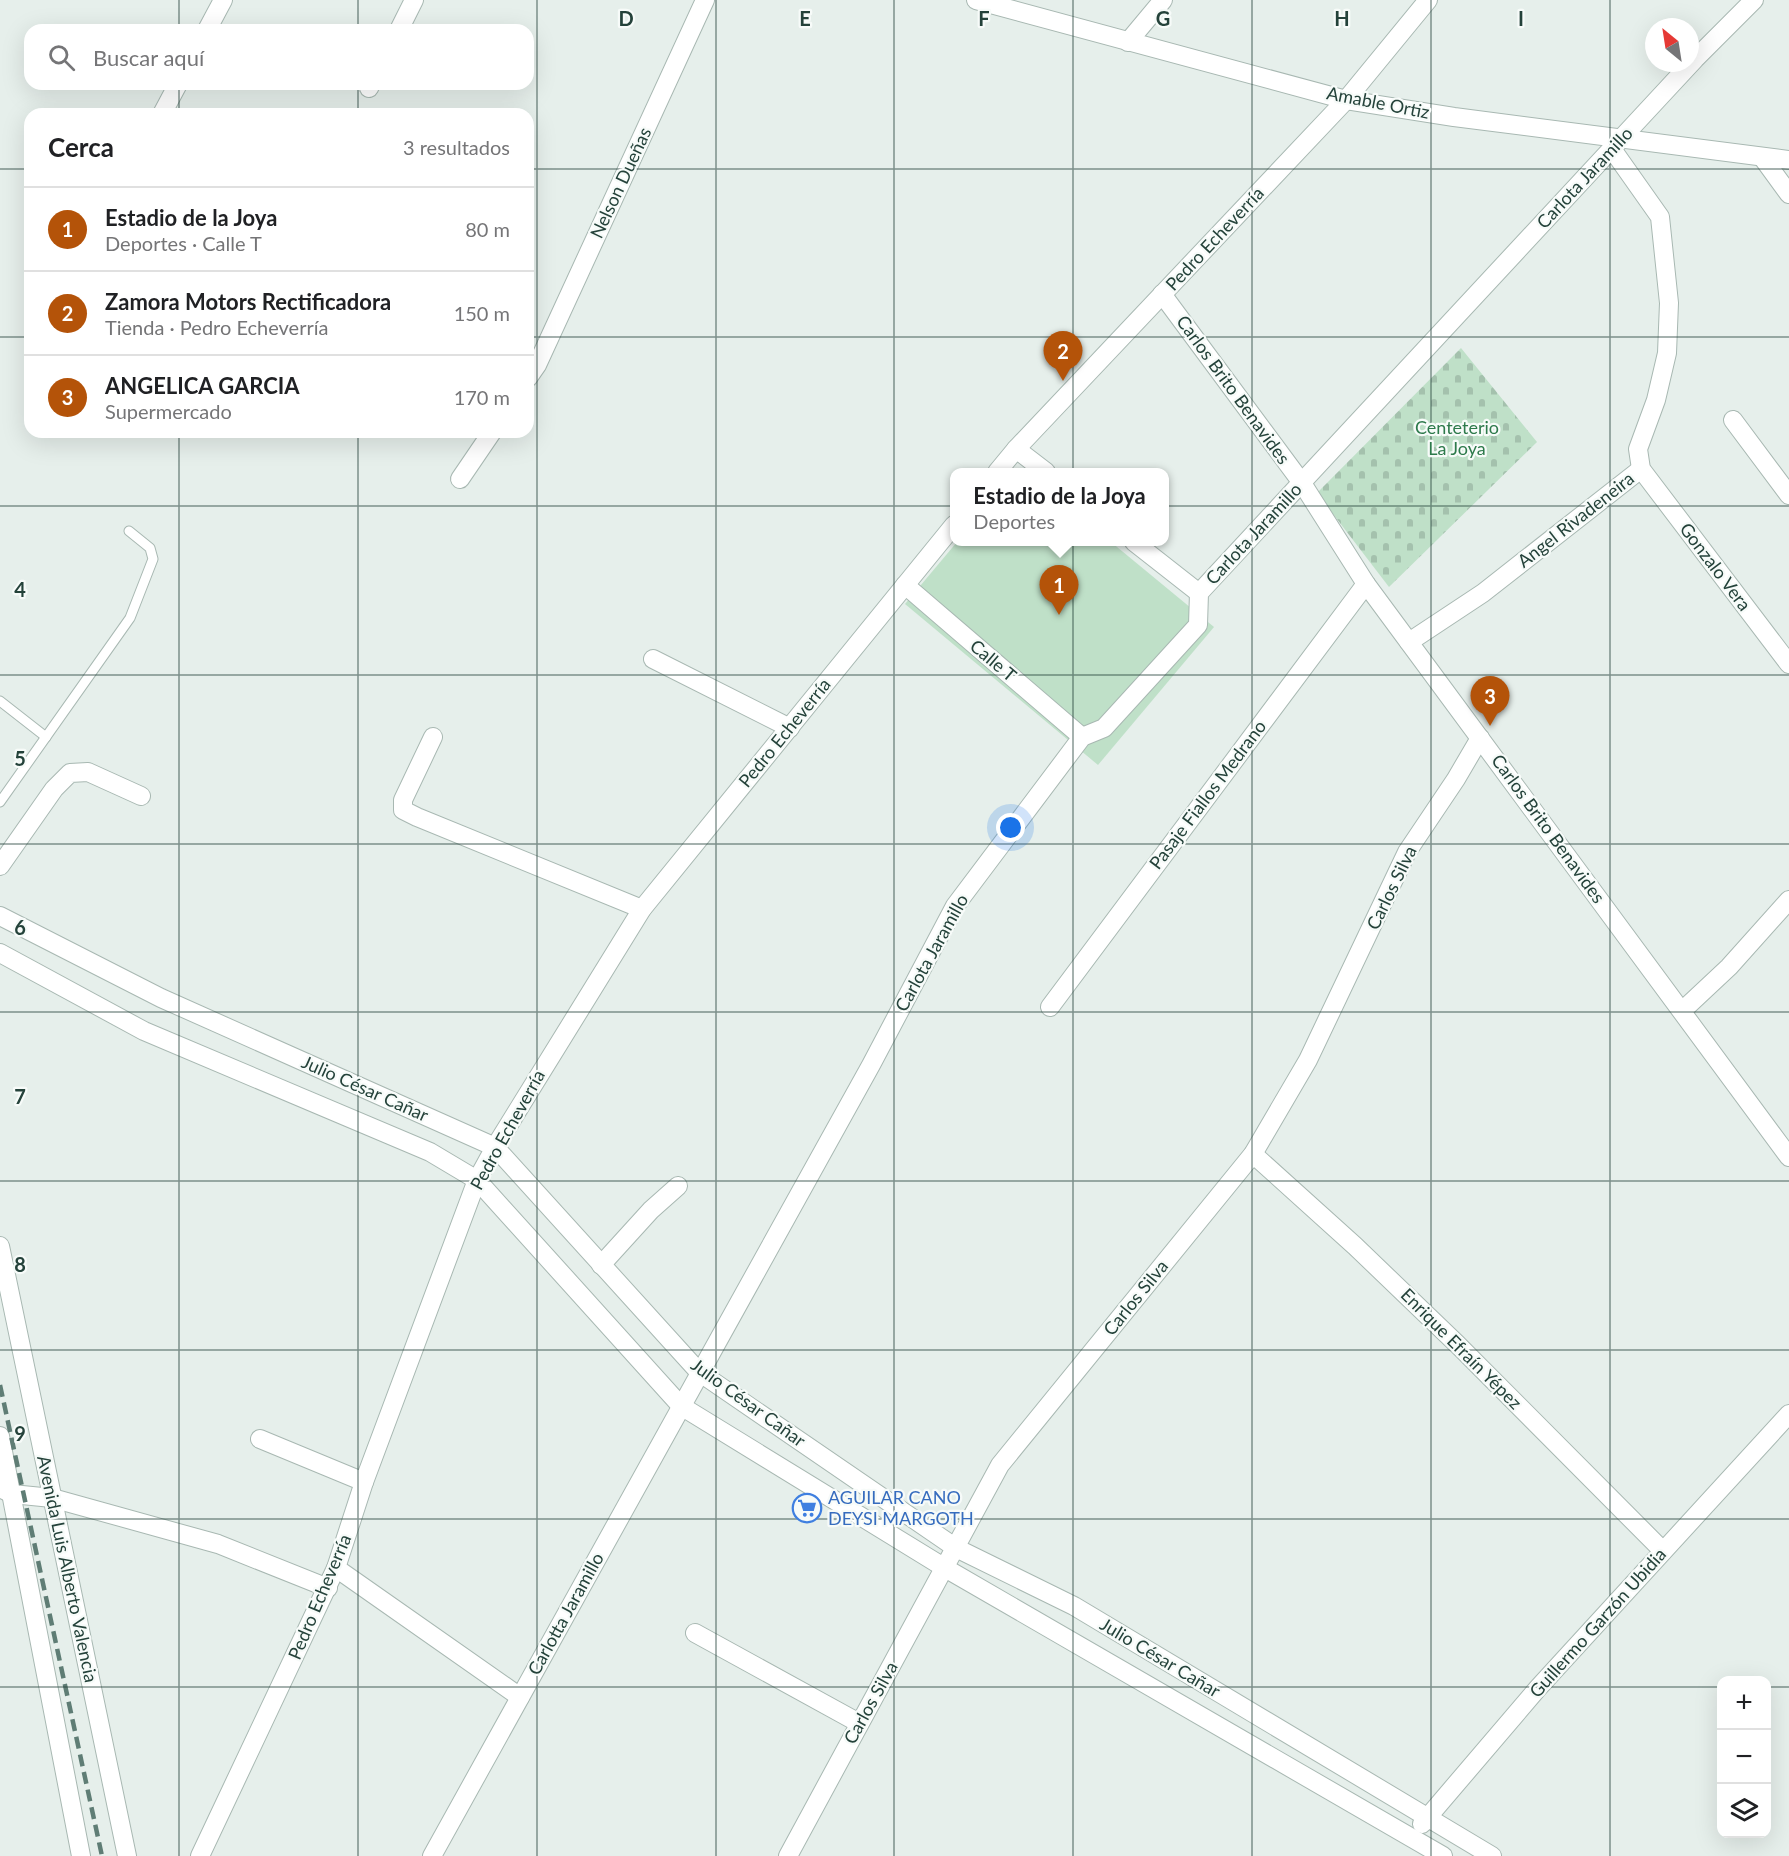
<!DOCTYPE html>
<html lang="es">
<head>
<meta charset="utf-8">
<style>
	body { margin:0; font-family:Lato,sans-serif; background:#f6f6f6; color:#202124 }
	.controls { position:absolute; right:18px; bottom:18px; display:grid; overflow:hidden; border-radius:12px; box-shadow:0 6px 24px #0002 }
	.controls button { width:54px; height:54px; display:grid; place-items:center; padding:0; border:0; border-bottom:2px solid #e0e0e0; background:#fff; color:#202124; font:30px sans-serif }
	.compass { position:absolute; left:1645px; top:18px; width:54px; height:54px; border-radius:50%; background:#fff; box-shadow:0 6px 24px #0002; rotate:330deg }
	.you { position:absolute; left:1011px; top:828px; width:21px; height:21px; margin:-15px; border:4px solid #fff; border-radius:50%; background:#1a73e8; box-shadow:0 0 0 9px #1a73e833 }
	.badge { display:grid; place-items:center; width:39px; height:39px; border-radius:50%; background:#b45309; color:#fff; font-size:20px; font-weight:700 }
	.pin { position:absolute; translate:-50% -50px; filter:drop-shadow(0 2px 3px #0008) }
	.pin::after { content:''; position:absolute; top:32px; width:21px; height:18px; background:inherit; clip-path:polygon(0 0,100% 0,50% 100%) }
	.popup { position:absolute; left:950px; top:468px; width:219px; height:78px; box-sizing:border-box; display:grid; place-content:center; border-radius:12px; background:#fff; filter:drop-shadow(0 2px 4px #0005); font-size:20px; white-space:nowrap; color:#757577 }
	.popup b { font-size:22px; color:#202124 }
	.popup::after { content:''; position:absolute; left:50%; top:100%; margin-left:-12px; border:12px solid transparent; border-top-color:#fff }
	.list { margin:0; padding:0; list-style:none }
	h2 { display:flex; justify-content:space-between; align-items:center; height:78px; margin:0; padding:0 24px; font-size:26px }
	h2 small { font-size:20px; font-weight:400; color:#757577 }
	.list li { display:grid; grid-template-columns:39px 1fr auto; gap:18px; align-items:center; box-sizing:border-box; height:84px; padding:0 24px; border-top:2px solid #e0e0e0 }
	.list b { display:block; font-size:22px; white-space:nowrap }
	.list p { margin:0; font-size:20px; white-space:nowrap; color:#757577 }
	.list em { font-size:20px; font-style:normal; color:#757577 }
	.icon { flex:none; width:33px; height:33px; fill:none; stroke:currentColor; stroke-width:2; stroke-linecap:round; stroke-linejoin:round }
	.map { position:relative; flex:none; width:1789px; height:1856px; overflow:hidden }
	.search { position:absolute; background:#fff; box-shadow:0 6px 24px #0002; left:24px; top:24px; width:510px; height:66px; display:flex; align-items:center; gap:15px; box-sizing:border-box; padding:0 21px; border-radius:18px; color:#757577; font-size:22px }
	.panel { position:absolute; background:#fff; box-shadow:0 6px 24px #0002; left:24px; top:108px; width:510px; height:330px; border-radius:18px }
	.map>svg:first-child { display:block }
	.grass { fill:#bfe0c8 }
	.cemetery { fill:url(#cemetery-stones) }
	.lines { fill:none; stroke-linecap:round; stroke-linejoin:round }
	.service-casing { stroke:#a8b8b2; stroke-width:11 }
	.minor-casing { stroke:#a8b8b2; stroke-width:20 }
	.tertiary-casing { stroke:#a8b8b2; stroke-width:20 }
	.service { stroke:#fff; stroke-width:9 }
	.minor { stroke:#fff; stroke-width:18 }
	.tertiary { stroke:#fff; stroke-width:18 }
	.rail { stroke:#5f7d75; stroke-width:4.5; stroke-dasharray:12 6; stroke-linecap:butt }
	.grid { fill:none; stroke:#24423a; stroke-width:1.5; stroke-opacity:0.55 }
	.labels { text-anchor:middle; stroke-width:4.5; stroke-linejoin:round; paint-order:stroke }
	.street-label { font-size:18px; fill:#24423a; stroke:#f7fbf9 }
	.park-label { font-size:18px; fill:#2d7a4b; stroke:#f7fbf9 }
	.shop-label { font-size:18px; fill:#366cbe; stroke:#f7fbf9; text-anchor:start }
	.grid-label { font-size:20px; text-anchor:middle; font-weight:bold; fill:#24423a; stroke:#f7fbf9; stroke-width:4.5; stroke-linejoin:round; paint-order:stroke }
</style>
</head>
<body>
<div class="map">
<svg width="1789" height="1856" viewBox="0 0 1789 1856">
	<defs>
		<pattern id="cemetery-stones" width="16" height="16" patternUnits="userSpaceOnUse" patternTransform="scale(1.5)"><rect width="16" height="16" fill="#bfe0c8"/><path d="M2 7V4a2 2 0 0 1 4 0v3zM10 15v-3a2 2 0 0 1 4 0v3z" fill="#a4c1ad"/></pattern>
	</defs>
	<rect width="100%" height="100%" fill="#e6efeb"/>
	<polygon class="grass" points="957,542 1111,542 1214,627 1098,765 905,604"/>
	<polygon class="cemetery" points="1461,348 1537,442 1389,587 1317,493"/>
	<g class="lines">
		<g class="service-casing">
			<g id="service">
				<polyline points="0,701 46,737"/>
				<polyline points="0,802 130,618 153,559 150,548 129,531"/>
			</g>
		</g>
		<g class="minor-casing">
			<g id="minor">
				<polyline points="207,30 223,0"/>
				<polyline points="399,30 414,0"/>
				<polyline points="1128,42 1163,0"/>
				<polyline points="369,88 371,84"/>
				<polyline points="162,114 178,84"/>
				<polyline points="1612,149 1660,217 1669,303 1667,353 1656,400 1638,449 1641,469 1789,664"/>
				<polyline points="1762,157 1789,194"/>
				<polyline points="1162,294 1302,483 1366,584 1789,1157"/>
				<polyline points="528,378 537,365 705,0"/>
				<polyline points="1733,420 1789,495"/>
				<polyline points="1016,449 1046,472"/>
				<polyline points="997,472 1016,449 1346,100 1428,0"/>
				<polyline points="460,479 492,432"/>
				<polyline points="1134,542 1199,593"/>
				<polyline points="905,585 1082,737"/>
				<polyline points="1409,642 1483,593 1641,469"/>
				<polyline points="653,659 790,728"/>
				<polyline points="433,737 403,800 403,810 417,817 642,909"/>
				<polyline points="0,866 54,789 70,773 88,772 141,796"/>
				<polyline points="0,916 161,998 495,1147 699,1372 956,1548 1074,1606 1492,1856"/>
				<polyline points="0,953 144,1031 430,1152 477,1180 681,1406 945,1568 1443,1856"/>
				<polyline points="1050,1007 1366,584"/>
				<polyline points="1682,1011 1729,967 1789,900"/>
				<polyline points="1253,1154 1355,1246 1458,1345 1663,1551"/>
				<polyline points="0,1246 127,1856"/>
				<polyline points="601,1265 651,1210 678,1186"/>
				<polyline points="0,1436 81,1856"/>
				<polyline points="260,1439 364,1482"/>
				<polyline points="2,1489 12,1494 52,1498 218,1544 328,1588"/>
				<polyline points="336,1568 520,1697"/>
				<polyline points="695,1633 859,1723"/>
				<polyline points="1422,1824 1538,1688 1789,1414"/>
				<polyline points="200,1856 336,1568 364,1482 477,1180 495,1147 642,909 954,525"/>
				<polyline points="432,1856 871,1065 955,906 1082,737 1104,728 1198,625 1199,593 1695,59 1754,0"/>
				<polyline points="788,1856 1000,1465 1253,1154 1308,1060 1407,852 1456,779 1480,738"/>
			</g>
		</g>
		<g class="tertiary-casing">
			<polyline id="tertiary" points="976,0 1346,100 1454,117 1789,160"/>
		</g>
		<use href="#service" class="service"/>
		<use href="#minor" class="minor"/>
		<use href="#tertiary" class="tertiary"/>
		<polyline class="rail" points="0,1385 102,1856"/>
	</g>
	<path class="grid" d="M179,0v30M358,0v30M537,0v1856M716,0v1856M894,0v1856M1073,0v1856M1252,0v1856M1431,0v1856M1610,0v1856M179,84v30M358,84v30M0,169h30M528,169h1261M0,337h30M528,337h1261M179,432v1424M358,432v1424M0,506h1789M0,675h1789M0,844h1789M0,1012h1789M0,1181h1789M0,1350h1789M0,1519h1789M0,1687h1722M1766,1687h23"/>
	<defs>
		<g id="supermarket-ring" transform="scale(1.5)"><circle r="9.5" fill="#f7fbf9" stroke="#3f7fe0" stroke-width="1.5"/><path d="M-6-5.5h2.5l.6 2H6L4.5 2H-2.5L-4.4-4H-6ZM-1.5 3.2a1.3 1.3 0 1 0 .1 0ZM3 3.2a1.3 1.3 0 1 0 .1 0Z" fill="#3f7fe0"/></g>
	</defs>
	<g fill-rule="evenodd">
		<use href="#supermarket-ring" x="807" y="1508"/>
	</g>
	<g class="labels">
		<g class="street-label">
			<text transform="translate(1378 103) rotate(11)" y="6">Amable Ortiz</text>
			<text transform="translate(1585 178) rotate(-47)" y="6">Carlota Jaramillo</text>
			<text transform="translate(621 183) rotate(-65)" y="6">Nelson Dueñas</text>
			<text transform="translate(1215 239) rotate(-47)" y="6">Pedro Echeverría</text>
			<text transform="translate(1233 390) rotate(54)" y="6">Carlos Brito Benavides</text>
			<text transform="translate(1576 520) rotate(-38)" y="6">Angel Rivadeneira</text>
			<text transform="translate(1254 534) rotate(-47)" y="6">Carlota Jaramillo</text>
			<text transform="translate(1715 567) rotate(53)" y="6">Gonzalo Vera</text>
			<text transform="translate(993 661) rotate(40)" y="6">Calle T</text>
			<text transform="translate(785 733) rotate(-51)" y="6">Pedro Echeverría</text>
			<text transform="translate(1208 795) rotate(-53)" y="6">Pasaje Fiallos Medrano</text>
			<text transform="translate(1548 829) rotate(54)" y="6">Carlos Brito Benavides</text>
			<text transform="translate(1392 888) rotate(-64)" y="6">Carlos Silva</text>
			<text transform="translate(932 953) rotate(-61)" y="6">Carlota Jaramillo</text>
			<text transform="translate(365 1089) rotate(24)" y="6">Julio César Cañar</text>
			<text transform="translate(508 1130) rotate(-61)" y="6">Pedro Echeverría</text>
			<text transform="translate(1136 1298) rotate(-51)" y="6">Carlos Silva</text>
			<text transform="translate(1461 1349) rotate(45)" y="6">Enrique Efraín Yépez</text>
			<text transform="translate(748 1403) rotate(36)" y="6">Julio César Cañar</text>
			<text transform="translate(67 1569) rotate(78)" y="6">Avenida Luis Alberto Valencia</text>
			<text transform="translate(320 1597) rotate(-67)" y="6">Pedro Echeverría</text>
			<text transform="translate(566 1614) rotate(-61)" y="6">Carlotta Jaramillo</text>
			<text transform="translate(1598 1623) rotate(-48)" y="6">Guillermo Garzón Ubidia</text>
			<text transform="translate(1160 1658) rotate(31)" y="6">Julio César Cañar</text>
			<text transform="translate(871 1703) rotate(-61)" y="6">Carlos Silva</text>
		</g>
		<g class="park-label">
			<text x="1457" y="434">Centeterio<tspan x="1457" dy="21">La Joya</tspan></text>
		</g>
		<g class="shop-label">
			<text x="828" y="1504">AGUILAR CANO<tspan x="828" dy="21">DEYSI MARGOTH</tspan></text>
		</g>
	</g>
	<g class="grid-label">
		<text x="626" y="26">D</text>
		<text x="805" y="26">E</text>
		<text x="984" y="26">F</text>
		<text x="1163" y="26">G</text>
		<text x="1342" y="26">H</text>
		<text x="1521" y="26">I</text>
		<text x="20" y="597">4</text>
		<text x="20" y="766">5</text>
		<text x="20" y="935">6</text>
		<text x="20" y="1104">7</text>
		<text x="20" y="1272">8</text>
		<text x="20" y="1441">9</text>
	</g>
</svg>
<div class="controls">
<button>+</button>
<button>−</button>
<button><svg class="icon" aria-label="layers" viewBox="0 0 24 24"><path d="M12 4l9 5-9 5-9-5zM3 14l9 5 9-5"/></svg></button>
</div>
<svg class="compass" viewBox="-18 -18 36 36"><path d="M0-13l5 13h-10z" fill="#e53935"/><path d="M0 13l5-13h-10z" fill="#757577"/></svg>
<div class="you"></div>
<div class="pin badge" style="left:1059px;top:615px">1</div>
<div class="popup"><b>Estadio de la Joya</b>Deportes</div>
<div class="pin badge" style="left:1063px;top:381px">2</div>
<div class="pin badge" style="left:1490px;top:726px">3</div>
<div class="search"><svg class="icon" aria-label="search" viewBox="0 0 24 24"><circle cx="10" cy="10" r="6"/><path d="M15 15l6 6"/></svg>Buscar aquí</div>
<section class="panel">
<h2>Cerca<small>3 resultados</small></h2>
<ul class="list">
<li><span class="badge">1</span><div><b>Estadio de la Joya</b><p>Deportes · Calle T</p></div><em>80 m</em></li>
<li><span class="badge">2</span><div><b>Zamora Motors Rectificadora</b><p>Tienda · Pedro Echeverría</p></div><em>150 m</em></li>
<li><span class="badge">3</span><div><b>ANGELICA GARCIA</b><p>Supermercado</p></div><em>170 m</em></li>
</ul>
</section>
</div>
</body>
</html>
